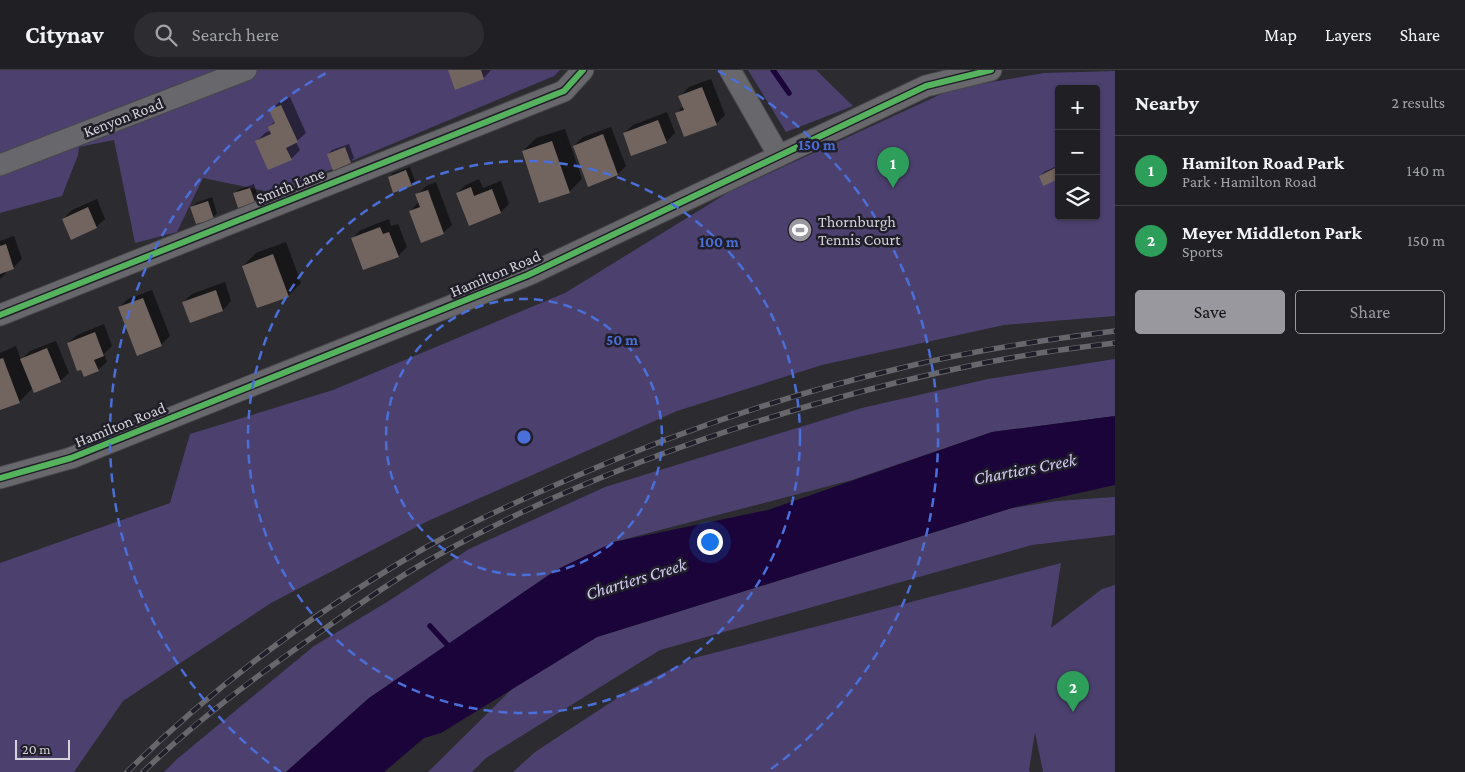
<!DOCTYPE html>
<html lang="en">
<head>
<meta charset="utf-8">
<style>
	body { margin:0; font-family:"Crimson Pro",serif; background:#2d2d31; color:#f1f3f6 }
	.controls { position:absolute; right:15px; top:15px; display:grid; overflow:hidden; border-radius:5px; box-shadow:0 1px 4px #0004 }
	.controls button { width:45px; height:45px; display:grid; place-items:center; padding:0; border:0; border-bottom:1px solid #3d3e41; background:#202024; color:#f1f3f6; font:25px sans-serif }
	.scale { position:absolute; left:15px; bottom:12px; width:55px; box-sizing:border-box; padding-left:5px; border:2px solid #d4d3da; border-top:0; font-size:14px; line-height:18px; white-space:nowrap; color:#d4d3da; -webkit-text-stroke:4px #201e29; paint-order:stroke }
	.you { position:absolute; left:709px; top:471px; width:18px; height:18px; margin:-12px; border:4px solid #fff; border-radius:50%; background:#1a73e8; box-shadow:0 0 0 8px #1a73e833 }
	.badge { display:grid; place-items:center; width:32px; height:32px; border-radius:50%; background:#99989e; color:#fff; font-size:16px; font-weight:700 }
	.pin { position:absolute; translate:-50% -41px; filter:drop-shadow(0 1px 2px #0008) }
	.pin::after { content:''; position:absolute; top:26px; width:18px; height:15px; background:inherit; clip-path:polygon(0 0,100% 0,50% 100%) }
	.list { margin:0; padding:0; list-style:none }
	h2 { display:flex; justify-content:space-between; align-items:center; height:65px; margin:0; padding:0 20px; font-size:21px }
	h2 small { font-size:16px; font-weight:400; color:#a2a3a6 }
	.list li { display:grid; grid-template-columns:32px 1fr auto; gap:15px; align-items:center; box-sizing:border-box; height:70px; padding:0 20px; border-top:1px solid #3d3e41 }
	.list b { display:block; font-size:19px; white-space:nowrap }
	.list p { margin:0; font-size:16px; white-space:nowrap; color:#a2a3a6 }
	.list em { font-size:16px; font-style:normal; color:#a2a3a6 }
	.actions { display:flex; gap:10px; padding:15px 20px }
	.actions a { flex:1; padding:11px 0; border:1px solid #99989e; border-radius:5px; text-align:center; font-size:18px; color:#99989e }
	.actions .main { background:#99989e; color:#111 }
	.icon { flex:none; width:28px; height:28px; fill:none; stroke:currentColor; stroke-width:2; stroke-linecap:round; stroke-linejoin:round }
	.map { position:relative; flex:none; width:1115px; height:702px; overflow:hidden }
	header { display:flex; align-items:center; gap:30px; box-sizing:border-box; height:70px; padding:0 25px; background:#202024; border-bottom:1px solid #3d3e41 }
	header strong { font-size:24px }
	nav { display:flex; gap:28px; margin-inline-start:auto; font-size:18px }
	.search { width:350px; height:45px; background:#2d2d31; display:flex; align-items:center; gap:12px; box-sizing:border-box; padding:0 18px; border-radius:28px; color:#a2a3a6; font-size:19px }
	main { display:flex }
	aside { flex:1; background:#202024 }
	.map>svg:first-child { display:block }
	.green { fill:#4c416e; fill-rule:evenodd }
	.water { fill:#1a043a }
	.shadow { fill:#0007 }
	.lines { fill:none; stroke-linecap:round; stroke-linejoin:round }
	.stream { stroke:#1a043a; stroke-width:5.5 }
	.building { fill:#72645e }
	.street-casing { stroke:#47464b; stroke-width:23 }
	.street { stroke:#67676c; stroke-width:21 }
	.rail-casing { stroke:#67676c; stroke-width:5.5 }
	.rail { stroke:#201e29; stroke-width:4; stroke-dasharray:11; stroke-linecap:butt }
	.cycleway-casing { stroke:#201e29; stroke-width:9 }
	.cycleway { stroke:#56b35d; stroke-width:6 }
	.ring { fill:none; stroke:#4b6fd8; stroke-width:2.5; stroke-dasharray:9 6 }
	.labels { text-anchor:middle; stroke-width:5; stroke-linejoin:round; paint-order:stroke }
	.street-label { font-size:16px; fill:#d4d3da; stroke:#201e29 }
	.poi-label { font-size:16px; fill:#d4d3da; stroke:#201e29; text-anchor:start }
	.water-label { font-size:18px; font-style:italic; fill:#d3ccf3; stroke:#201e29 }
	.centre { fill:#4b6fd8; stroke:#201e29; stroke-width:2.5 }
	.ring-label { font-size:15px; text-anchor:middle; font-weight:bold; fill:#4b6fd8; stroke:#201e29; stroke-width:5; stroke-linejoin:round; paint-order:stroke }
</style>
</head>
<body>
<header>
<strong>Citynav</strong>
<div class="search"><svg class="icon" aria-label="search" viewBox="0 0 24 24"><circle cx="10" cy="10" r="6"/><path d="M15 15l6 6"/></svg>Search here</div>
<nav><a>Map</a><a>Layers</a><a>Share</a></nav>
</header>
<main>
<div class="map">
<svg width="1115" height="702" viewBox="0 0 1115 702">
	<rect width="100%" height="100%" fill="#2b2b30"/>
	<g class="green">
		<polygon points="0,0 560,0 554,6 275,123 203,108 177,162 135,173 114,70 79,77 78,85 62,126 0,143"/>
		<polygon points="748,0 816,0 853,36 786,62"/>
		<path d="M1115,1v245l-111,9 -182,40 -145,46 -249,110 -157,82 -148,98 -49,71h-74v-209l170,-60 20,-69 143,-44 232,-97 164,-101 223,-103 92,-16zM1059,19h37v127h-37z"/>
		<polygon points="1115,289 1115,346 992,362 852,410 614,472 369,628 286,702 164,702 177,689 314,576 387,532 469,479 605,417 862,338 988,309"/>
		<polygon points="1115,427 1115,465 1032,475 660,580 486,688 472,702 428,702 512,619 597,567 1012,438 1057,431"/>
		<polygon points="1061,493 1051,558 1102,519 1115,515 1115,702 1043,702 1035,662 1029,700 1030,702 513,702 535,682 631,619 694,588"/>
	</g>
	<polygon class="water" points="1115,346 1115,415 1012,438 597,567 441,663 424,668 384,702 286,702 369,628 556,500 614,472 768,440 992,362"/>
	<g class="shadow">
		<polygon points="449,0 491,0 484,8 456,18"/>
		<polygon points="711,9 725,45 716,54 676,44 684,36 680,26 689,17"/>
		<polygon points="290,27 306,63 296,72 300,80 291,89 256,72 265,63 271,60 269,57 275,51 271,40 279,32"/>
		<polygon points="667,42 675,63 666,72 624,63 633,55"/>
		<polygon points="611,57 626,96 618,104 574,76 583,67"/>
		<polygon points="565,59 582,109 569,122 523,81 536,68"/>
		<polygon points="349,74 354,88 350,92 328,84 332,80"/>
		<polygon points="1059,95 1059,107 1044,114 1040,106 1044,102"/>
		<polygon points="410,97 415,111 411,115 389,107 393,103"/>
		<polygon points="479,109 483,118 501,111 509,134 501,142 470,154 457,123 466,115"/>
		<polygon points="436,112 452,155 443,163 410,141 419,132 417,125 426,116"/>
		<polygon points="254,114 258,127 254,131 234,124 238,120"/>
		<polygon points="212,127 217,143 213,147 192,137 196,133"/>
		<polygon points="97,129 105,149 96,157 63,149 72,140"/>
		<polygon points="389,149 391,156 398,154 407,177 398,186 352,168 361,160"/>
		<polygon points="14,166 22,189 14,197 5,201 6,203 0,209 0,171"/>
		<polygon points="286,172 301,213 288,226 243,196 256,183"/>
		<polygon points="225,212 231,231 223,240 190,252 183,232 192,224"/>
		<polygon points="152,220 170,266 161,275 119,238 128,229"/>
		<polygon points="104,254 112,276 104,284 107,292 98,300 68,273 77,265"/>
		<polygon points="56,271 69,303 60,311 33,318 19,332 0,339 0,283 16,276 21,290 30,281"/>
	</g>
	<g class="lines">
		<g class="stream">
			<polyline points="773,0 789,23"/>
			<polyline points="430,556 452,580"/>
		</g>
	</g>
	<g class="building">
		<polygon points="448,0 481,0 484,9 455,20"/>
		<polygon points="702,17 717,55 684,67 675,43 684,40 678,26"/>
		<polygon points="281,35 298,72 286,78 292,90 268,100 255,71 271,64 268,57 275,53 269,40"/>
		<polygon points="658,50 667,73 631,86 623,63"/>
		<polygon points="603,64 618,105 588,117 573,76"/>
		<polygon points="552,71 570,123 539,133 522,81"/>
		<polygon points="345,77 351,93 333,101 327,84"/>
		<polygon points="1055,98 1059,109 1043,116 1039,106"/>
		<polygon points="406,100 412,116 393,123 388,107"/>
		<polygon points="471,117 474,126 492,119 501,143 469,156 456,123"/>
		<polygon points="250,118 255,132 238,138 233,123"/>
		<polygon points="428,120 444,164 421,173 409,141 420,137 415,124"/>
		<polygon points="208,131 214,149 196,154 190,137"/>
		<polygon points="88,137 97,158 71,170 62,149"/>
		<polygon points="380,157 383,164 389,162 399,187 363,200 351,168"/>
		<polygon points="6,174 14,199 0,204 0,176"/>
		<polygon points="273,184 289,227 257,238 242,196"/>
		<polygon points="216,220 223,241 190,253 182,232"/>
		<polygon points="143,228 162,276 137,286 118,237"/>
		<polygon points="95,262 104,286 94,290 99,301 84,307 81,300 77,301 67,273"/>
		<polygon points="47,278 61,312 34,323 20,289"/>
		<polygon points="3,288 20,333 0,340 0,289"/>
	</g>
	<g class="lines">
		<g class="street-casing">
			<g id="street">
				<polyline points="730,0 779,86"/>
				<polyline points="0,95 246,0"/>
				<polyline points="0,245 564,21 583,0"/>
				<polyline points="0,408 71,388 528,205 926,16 991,0"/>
			</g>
		</g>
		<use href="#street" class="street"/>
		<g class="rail-casing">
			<g id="rail">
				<path d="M127,702c88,-87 189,-161 296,-223 46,-26 95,-48 144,-69 105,-46 219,-85 330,-111 72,-18 145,-29 218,-38"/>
				<path d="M143,702c54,-52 113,-96 174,-138 40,-28 80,-57 123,-80 118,-65 244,-112 372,-149 75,-21 151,-40 228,-52 25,-4 50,-7 75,-10"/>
			</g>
		</g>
		<use href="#rail" class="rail"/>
		<g class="cycleway-casing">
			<g id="cycleway">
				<polyline points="0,245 564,21 583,0"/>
				<polyline points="0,408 71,388 528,205 926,16 991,0"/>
			</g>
		</g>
		<use href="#cycleway" class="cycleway"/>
	</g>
	<g class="ring">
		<circle cx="524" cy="367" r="138"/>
		<circle cx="524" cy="367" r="276"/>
		<path d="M281 702A414 414 0 0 1 330 1M718 1A414 414 0 0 1 767 702"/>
	</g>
	<defs>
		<g id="stadium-disc" transform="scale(1.25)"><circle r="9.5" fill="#99989e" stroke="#201e29"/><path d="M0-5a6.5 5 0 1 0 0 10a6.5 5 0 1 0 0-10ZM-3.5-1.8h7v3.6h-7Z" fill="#fff"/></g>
	</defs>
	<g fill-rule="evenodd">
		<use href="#stadium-disc" x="800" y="160"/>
	</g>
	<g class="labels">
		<g class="street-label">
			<text transform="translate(123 47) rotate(-21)" y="6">Kenyon Road</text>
			<text transform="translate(290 115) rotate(-22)" y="6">Smith Lane</text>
			<text transform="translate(495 203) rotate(-23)" y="6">Hamilton Road</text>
			<text transform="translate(120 354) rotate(-22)" y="6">Hamilton Road</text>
		</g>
		<g class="poi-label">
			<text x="818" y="157">Thornburgh<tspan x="818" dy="18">Tennis Court</tspan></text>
		</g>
		<g class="water-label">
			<text transform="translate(1025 399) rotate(-11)" y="6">Chartiers Creek</text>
			<text transform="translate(636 509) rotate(-17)" y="6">Chartiers Creek</text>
		</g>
	</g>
	<circle cx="524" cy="367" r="8" class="centre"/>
	<g class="ring-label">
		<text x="817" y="80">150 m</text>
		<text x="719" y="177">100 m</text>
		<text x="622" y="275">50 m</text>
	</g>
</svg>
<div class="controls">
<button>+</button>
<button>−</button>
<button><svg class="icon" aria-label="layers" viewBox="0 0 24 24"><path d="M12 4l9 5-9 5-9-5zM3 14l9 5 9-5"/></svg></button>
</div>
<div class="scale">20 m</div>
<div class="you"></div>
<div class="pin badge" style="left:893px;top:118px;background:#2e9e5b">1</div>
<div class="pin badge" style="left:1073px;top:642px;background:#2e9e5b">2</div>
</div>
<aside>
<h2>Nearby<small>2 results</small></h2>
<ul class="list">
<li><span class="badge" style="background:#2e9e5b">1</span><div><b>Hamilton Road Park</b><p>Park · Hamilton Road</p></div><em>140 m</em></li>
<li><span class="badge" style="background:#2e9e5b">2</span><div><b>Meyer Middleton Park</b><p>Sports</p></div><em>150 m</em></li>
</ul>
<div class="actions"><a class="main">Save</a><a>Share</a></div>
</aside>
</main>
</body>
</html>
